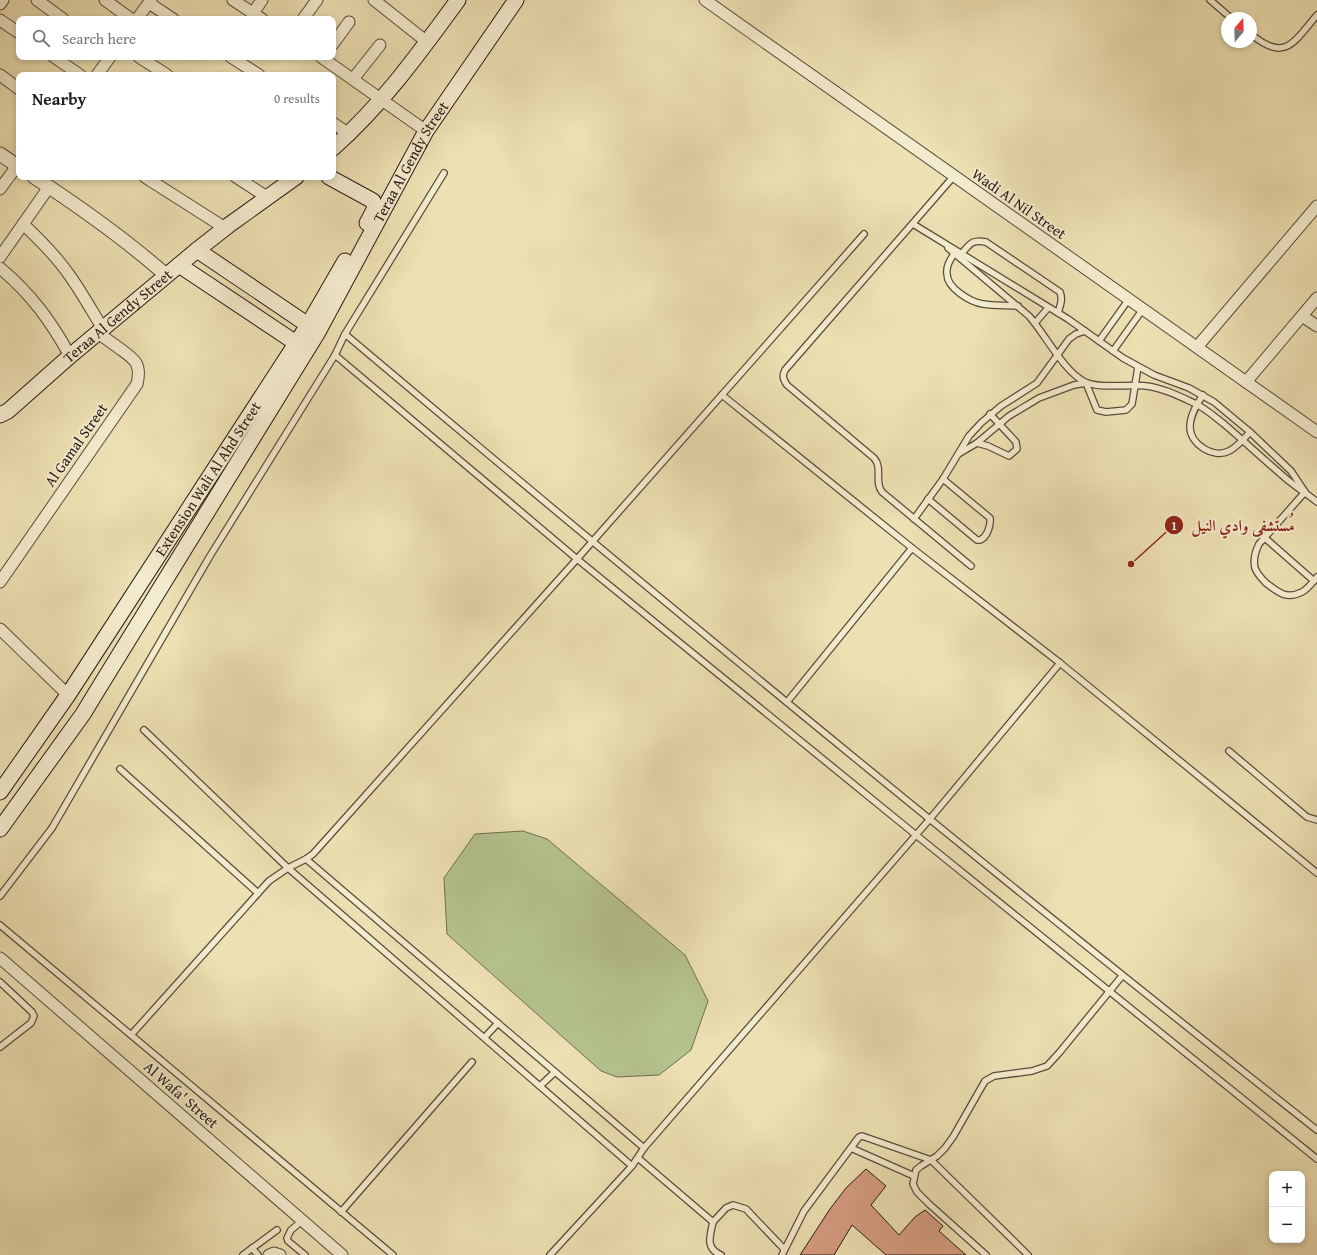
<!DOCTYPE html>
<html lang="en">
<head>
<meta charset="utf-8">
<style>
	body { margin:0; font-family:"Gentium Book Plus",Amiri,serif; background:#f6f6f6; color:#202124 }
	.controls { position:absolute; right:12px; bottom:12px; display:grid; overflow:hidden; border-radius:8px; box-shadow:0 2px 6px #0003 }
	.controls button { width:36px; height:36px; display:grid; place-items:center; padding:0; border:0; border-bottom:1px solid #e0e0e0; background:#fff; color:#202124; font:20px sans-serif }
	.compass { position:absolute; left:1221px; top:12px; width:36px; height:36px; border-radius:50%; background:#fff; box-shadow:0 2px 6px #0003; rotate:19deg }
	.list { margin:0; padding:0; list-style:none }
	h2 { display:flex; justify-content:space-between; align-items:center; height:52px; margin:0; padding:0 16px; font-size:17px }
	h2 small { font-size:13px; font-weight:400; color:#757577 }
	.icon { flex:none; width:22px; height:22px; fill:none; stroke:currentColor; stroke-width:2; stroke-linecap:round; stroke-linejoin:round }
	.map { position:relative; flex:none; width:1317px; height:1255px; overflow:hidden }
	.search { position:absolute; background:#fff; box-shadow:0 2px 6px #0003; left:16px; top:16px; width:320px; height:44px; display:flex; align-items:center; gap:10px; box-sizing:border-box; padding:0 14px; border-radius:8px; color:#757577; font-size:15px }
	.panel { position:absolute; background:#fff; box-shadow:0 2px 6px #0003; left:16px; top:72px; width:320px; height:108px; border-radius:8px }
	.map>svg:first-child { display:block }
	.green { fill:#b5c38e; stroke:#6e6e52 }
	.building { fill:#d59d81; stroke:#271a15 }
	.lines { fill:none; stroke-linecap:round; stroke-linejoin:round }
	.service-casing { stroke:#584c3c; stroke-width:8 }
	.minor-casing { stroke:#584c3c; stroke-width:13 }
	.tertiary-casing { stroke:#584c3c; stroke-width:15 }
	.secondary-casing { stroke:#271a15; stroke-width:17 }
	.service { stroke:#f3ebcd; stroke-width:5.5 }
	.minor { stroke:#f3ebcd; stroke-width:11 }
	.tertiary { stroke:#f3ebcd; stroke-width:13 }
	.secondary { stroke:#f3ebcd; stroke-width:15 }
	.labels { text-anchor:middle; stroke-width:4; stroke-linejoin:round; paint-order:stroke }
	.street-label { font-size:15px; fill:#271a15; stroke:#f3ebcd }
	.leader { fill:none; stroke:#8f2418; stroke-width:1.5 }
	.callout-dot { fill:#8f2418; stroke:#f3ebcd; stroke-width:1.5 }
	.mark-label { font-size:12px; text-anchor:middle; font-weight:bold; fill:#fff }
	.callout-label { font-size:16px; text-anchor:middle; font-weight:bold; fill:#8f2418; stroke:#f3ebcd; stroke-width:4; stroke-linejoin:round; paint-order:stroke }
</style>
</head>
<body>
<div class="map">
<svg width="1317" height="1255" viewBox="0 0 1317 1255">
	<rect width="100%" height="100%" fill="#ede0b2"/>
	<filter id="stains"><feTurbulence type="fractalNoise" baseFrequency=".005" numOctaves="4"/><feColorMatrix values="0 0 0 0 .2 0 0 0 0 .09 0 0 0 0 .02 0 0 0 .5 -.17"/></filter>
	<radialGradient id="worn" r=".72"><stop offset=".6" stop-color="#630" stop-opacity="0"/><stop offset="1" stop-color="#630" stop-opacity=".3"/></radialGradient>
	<polygon class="green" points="523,831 547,839 685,955 708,1001 691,1050 659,1075 617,1077 601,1071 447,934 444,878 475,834"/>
	<polygon class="building" points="866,1169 886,1186 871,1205 899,1235 915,1217 925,1210 943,1226 939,1231 966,1255 886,1255 852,1225 834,1255 800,1255 830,1209 846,1188"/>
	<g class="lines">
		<g class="service-casing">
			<g id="service">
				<polyline points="1210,0 1231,18"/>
				<path d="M1251,34c34,29 43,8 66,-19"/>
				<path d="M954,176l-169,194c-3,6 -2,9 2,15l87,73c9,10 0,24 8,34l89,74"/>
				<polyline points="913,224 1068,319 1123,358 1154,375 1189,388 1214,402 1250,432 1291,471 1305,492"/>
				<path d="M948,248l81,68c16,18 35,56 56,66 14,7 45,2 61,4 17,2 33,10 48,17 11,5 21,14 30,21 20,17 39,35 59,52 11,10 23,17 34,26"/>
				<path d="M962,253c8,-9 10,-14 24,-11l74,50c3,8 0,14 -2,21"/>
				<path d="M954,254c-4,6 -8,12 -7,20 0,14 23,28 36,30 11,2 24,1 35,2"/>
				<polyline points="1035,323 1048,308"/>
				<path d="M345,334c320,270 643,536 972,796"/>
				<polyline points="1099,341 1129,299"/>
				<polyline points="1113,351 1143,309"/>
				<polyline points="335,355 577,559 916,835 1317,1159"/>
				<polyline points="722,395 912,548 1060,663 1317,873"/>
				<path d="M1203,395c-6,9 -13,20 -13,32 0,17 23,32 39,24 8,-4 15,-12 21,-19"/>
				<polyline points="977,443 988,446 1009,456 1017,449 1016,442 990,414"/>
				<polyline points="960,453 977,443 1009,416 1039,398 1074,385 1086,383 1097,410 1106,412 1126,410 1132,404 1138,367"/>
				<path d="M1305,492l-46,52c-4,8 -6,16 -4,24 2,6 7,11 11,15 12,9 20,17 36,9 6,-3 10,-9 15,-15"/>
				<path d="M928,499l49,41h3c7,-3 11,-14 10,-22l-47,-39"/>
				<polyline points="914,519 943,479 969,436 981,423 1001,406 1037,383 1069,339 1076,334 1085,331"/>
				<polyline points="1265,538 1314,581"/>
				<polyline points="787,702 912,548"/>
				<polyline points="144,730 288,868 632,1166"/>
				<polyline points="1229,751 1307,817 1317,820"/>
				<polyline points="120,769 258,893"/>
				<polyline points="306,859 644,1148"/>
				<polyline points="0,896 52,828 210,556 335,355 345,334 444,173"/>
				<polyline points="0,925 393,1255"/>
				<polyline points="0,982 32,1012 34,1016 31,1023 0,1047"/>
				<polyline points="131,1035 269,881 288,868 306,859 313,854 577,559 864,234"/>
				<polyline points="485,1037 498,1023"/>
				<polyline points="540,1086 555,1072"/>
				<polyline points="851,1148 914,1176"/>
				<polyline points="638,1158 713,1222 726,1208 733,1205 746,1209 784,1249"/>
				<polyline points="341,1212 472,1062"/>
				<polyline points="302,1221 291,1230 287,1238 288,1241 305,1255"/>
				<path d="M713,1222c-3,14 -8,26 8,33"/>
				<polyline points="252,1248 258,1255"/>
				<polyline points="243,1255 277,1230"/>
				<polyline points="550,1255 632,1166 644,1148 929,820 1060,663"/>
				<polyline points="782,1255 804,1211 859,1137 862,1136 931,1160 1028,1255"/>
				<polyline points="986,1255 929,1204 917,1192 913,1184 916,1170 921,1166 937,1156 945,1148 953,1137 985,1081 994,1076 1032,1071 1047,1066 1059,1053 1122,976"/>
			</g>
		</g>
		<g class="minor-casing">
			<g id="minor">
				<polyline points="37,0 63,19"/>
				<polyline points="105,0 131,19"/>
				<polyline points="233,0 262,19"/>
				<polyline points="374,0 427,42"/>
				<polyline points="705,0 1317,432"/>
				<polyline points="149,3 173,19"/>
				<polyline points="0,4 3,0"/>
				<polyline points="253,13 262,0"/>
				<polyline points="137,19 151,0"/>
				<polyline points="303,19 317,0"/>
				<polyline points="0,20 19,33"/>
				<polyline points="333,44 349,22"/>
				<polyline points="54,57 80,75"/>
				<polyline points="139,57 167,75"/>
				<polyline points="231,57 259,75"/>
				<polyline points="321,57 426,131"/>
				<polyline points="0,75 19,89"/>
				<polyline points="97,75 110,57"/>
				<polyline points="353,79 380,45"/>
				<polyline points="333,123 349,134"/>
				<polyline points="145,177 225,228"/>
				<polyline points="236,177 267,197"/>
				<polyline points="0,189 17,166"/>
				<path d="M23,224c17,16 34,33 47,52 12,17 22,35 33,53"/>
				<polyline points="0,257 49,187"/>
				<path d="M0,268c31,26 51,53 70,88"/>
				<polyline points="1302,316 1317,326"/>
				<polyline points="1197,347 1317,206"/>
				<polyline points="1246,382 1317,298"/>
				<path d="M0,582l137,-198c5,-21 -3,-25 -18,-36 -7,-5 -14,-10 -21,-15"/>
				<polyline points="0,629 68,695"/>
				<polyline points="0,958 342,1255"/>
				<polyline points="269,1255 274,1253 280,1255"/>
			</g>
		</g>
		<g class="tertiary-casing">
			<g id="tertiary">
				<polyline points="0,154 19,167"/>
				<path d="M34,177c46,30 91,62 132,98"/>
			</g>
		</g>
		<g class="secondary-casing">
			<g id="secondary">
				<path d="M333,148c49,-43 87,-96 125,-148"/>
				<polyline points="329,177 373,201 375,208 367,223"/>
				<polyline points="197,250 308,325"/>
				<polyline points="179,265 296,343"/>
				<path id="s1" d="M0,415l8,-4 62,-55 127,-106 32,-25 67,-48"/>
				<path id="s2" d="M0,792l68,-97 240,-370 37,-64"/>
				<path id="s3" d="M0,829l83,-115 14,-23 221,-359 108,-201 90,-131"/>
			</g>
		</g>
		<use href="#service" class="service"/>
		<use href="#minor" class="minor"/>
		<use href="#tertiary" class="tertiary"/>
		<use href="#secondary" class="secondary"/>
	</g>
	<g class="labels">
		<g class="street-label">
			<text dy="5" stroke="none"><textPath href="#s3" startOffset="784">Teraa Al Gendy Street</textPath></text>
			<text transform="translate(1019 204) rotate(35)" y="5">Wadi Al Nil Street</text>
			<text dy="5" stroke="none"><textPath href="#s1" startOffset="154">Teraa Al Gendy Street</textPath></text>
			<text transform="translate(76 445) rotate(-55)" y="5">Al Gamal Street</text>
			<text dy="5" stroke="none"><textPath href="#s2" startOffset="376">Extension Wali Al Ahd Street</textPath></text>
			<text transform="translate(181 1095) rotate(41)" y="5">Al Wafa' Street</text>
		</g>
	</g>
	<path class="leader" d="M1131 564L1174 525"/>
	<g class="callout-dot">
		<circle cx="1131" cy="564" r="4"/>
		<circle cx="1174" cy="525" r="10"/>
	</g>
	<g class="mark-label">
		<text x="1174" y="530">1</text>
	</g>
	<g class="callout-label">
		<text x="1243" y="531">مُستشفى وادي النيل</text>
	</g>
	<rect width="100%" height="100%" filter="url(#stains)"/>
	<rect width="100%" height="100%" fill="url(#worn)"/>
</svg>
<div class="controls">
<button>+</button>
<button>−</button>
</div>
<svg class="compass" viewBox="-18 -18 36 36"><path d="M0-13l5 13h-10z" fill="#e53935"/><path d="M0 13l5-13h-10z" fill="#757577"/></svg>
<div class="search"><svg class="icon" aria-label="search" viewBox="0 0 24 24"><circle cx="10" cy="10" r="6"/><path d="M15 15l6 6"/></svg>Search here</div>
<section class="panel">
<h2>Nearby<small>0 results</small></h2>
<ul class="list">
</ul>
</section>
</div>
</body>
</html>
